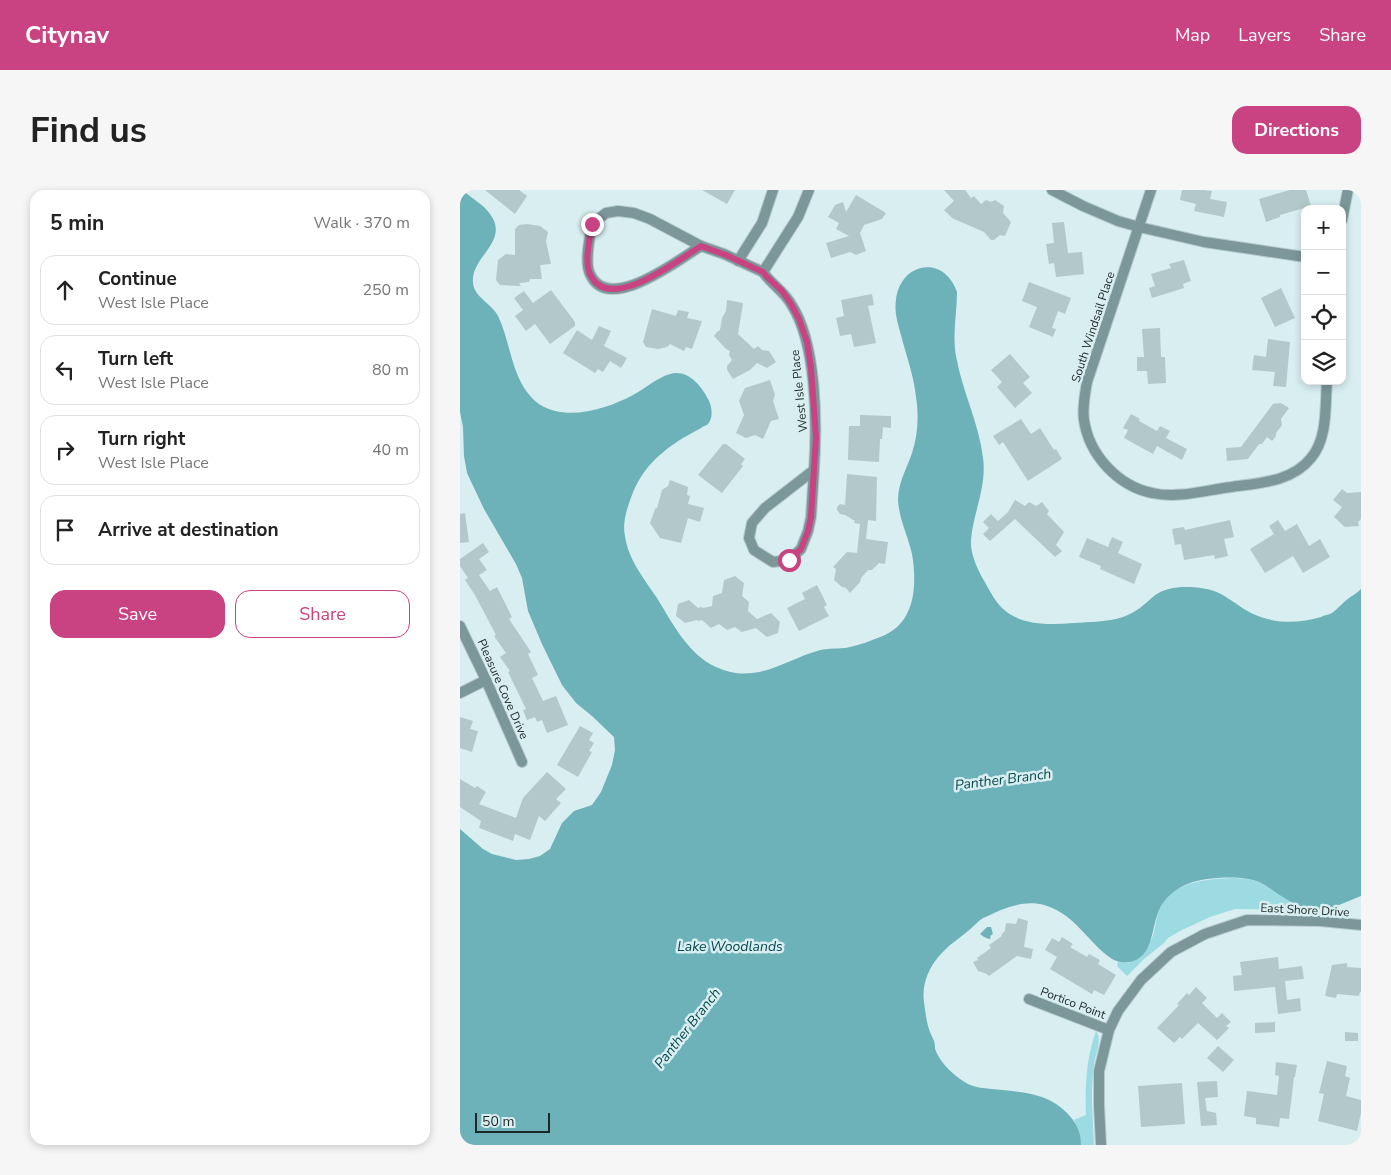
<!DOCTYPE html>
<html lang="en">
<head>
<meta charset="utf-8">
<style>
	body { margin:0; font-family:"Nunito Sans",sans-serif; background:#f6f6f6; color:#222 }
	.controls { position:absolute; right:15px; top:15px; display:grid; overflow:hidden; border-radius:10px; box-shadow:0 2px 8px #0003 }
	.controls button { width:45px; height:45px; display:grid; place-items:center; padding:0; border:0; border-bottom:1px solid #e0e0e0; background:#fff; color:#222; font:25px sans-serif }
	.scale { position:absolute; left:15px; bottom:12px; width:75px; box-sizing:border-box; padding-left:5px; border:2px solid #1e2627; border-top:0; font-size:14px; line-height:18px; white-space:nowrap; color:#1e2627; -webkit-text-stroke:4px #d8eef1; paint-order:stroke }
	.stop { position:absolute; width:15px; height:15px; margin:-11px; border:4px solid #c94281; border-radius:50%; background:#fff }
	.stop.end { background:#c94281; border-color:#fff; box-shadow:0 1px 5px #0008 }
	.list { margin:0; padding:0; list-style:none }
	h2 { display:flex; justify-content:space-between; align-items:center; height:65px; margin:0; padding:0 20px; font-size:21px }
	h2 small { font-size:16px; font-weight:400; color:#767676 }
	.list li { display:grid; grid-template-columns:32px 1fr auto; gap:15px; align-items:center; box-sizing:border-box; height:70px; margin:0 10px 10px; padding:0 10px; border:1px solid #e0e0e0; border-radius:15px }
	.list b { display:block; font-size:19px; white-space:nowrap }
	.list p { margin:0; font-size:16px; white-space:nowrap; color:#767676 }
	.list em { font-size:16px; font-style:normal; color:#767676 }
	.actions { display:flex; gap:10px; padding:15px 20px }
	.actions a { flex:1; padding:11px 0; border:1px solid #c94281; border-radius:15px; text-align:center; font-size:18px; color:#c94281 }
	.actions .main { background:#c94281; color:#fff }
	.icon { flex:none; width:28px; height:28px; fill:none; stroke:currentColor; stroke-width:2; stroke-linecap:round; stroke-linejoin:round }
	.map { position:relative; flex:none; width:901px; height:955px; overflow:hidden; border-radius:15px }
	header { display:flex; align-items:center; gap:30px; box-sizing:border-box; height:70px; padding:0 25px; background:#c94281; color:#fff }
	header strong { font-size:24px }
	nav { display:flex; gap:28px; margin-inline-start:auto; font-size:18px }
	.intro { display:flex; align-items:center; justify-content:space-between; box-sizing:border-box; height:120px; padding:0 30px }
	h1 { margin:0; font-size:35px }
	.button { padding:12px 22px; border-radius:15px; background:#c94281; color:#fff; font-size:18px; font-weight:700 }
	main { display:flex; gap:30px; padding:0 30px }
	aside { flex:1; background:#fff; border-radius:15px; box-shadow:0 2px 8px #0003 }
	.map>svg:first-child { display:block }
	.green { fill:#9ddbe3 }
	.water { fill:#6db1b9 }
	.building { fill:#b3c8cb }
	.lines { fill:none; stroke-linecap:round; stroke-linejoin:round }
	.street-casing { stroke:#b7cacd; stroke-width:12 }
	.street { stroke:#7b979a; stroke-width:10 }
	.route { stroke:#c94281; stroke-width:6 }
	.labels { text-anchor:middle; stroke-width:5; stroke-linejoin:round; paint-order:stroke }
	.street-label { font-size:12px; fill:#1e2627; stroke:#d8eef1 }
	.water-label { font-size:14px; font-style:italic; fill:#05464d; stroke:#d8eef1 }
</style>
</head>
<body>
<header>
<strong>Citynav</strong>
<nav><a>Map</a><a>Layers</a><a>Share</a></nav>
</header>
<div class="intro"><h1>Find us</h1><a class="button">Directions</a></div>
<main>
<aside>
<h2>5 min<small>Walk · 370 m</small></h2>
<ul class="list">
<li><svg class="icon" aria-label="ahead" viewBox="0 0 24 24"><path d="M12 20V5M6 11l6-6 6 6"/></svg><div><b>Continue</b><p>West Isle Place</p></div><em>250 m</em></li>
<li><svg class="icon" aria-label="left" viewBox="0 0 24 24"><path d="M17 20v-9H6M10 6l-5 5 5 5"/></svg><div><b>Turn left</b><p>West Isle Place</p></div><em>80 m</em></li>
<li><svg class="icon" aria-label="right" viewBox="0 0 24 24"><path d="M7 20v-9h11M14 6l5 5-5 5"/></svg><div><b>Turn right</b><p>West Isle Place</p></div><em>40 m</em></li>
<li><svg class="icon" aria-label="arrive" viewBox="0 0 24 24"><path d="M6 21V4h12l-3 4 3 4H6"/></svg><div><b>Arrive at destination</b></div></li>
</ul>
<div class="actions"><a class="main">Save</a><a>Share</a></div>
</aside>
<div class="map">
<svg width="901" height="955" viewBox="0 0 901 955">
	<rect width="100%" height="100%" fill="#d8eef1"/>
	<g class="green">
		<path d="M773,688l15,1 11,3 42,25 10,3 -76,-1 -25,8 -28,13 -14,8 -4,5 -20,16 -17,17 -10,-10 1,-4 11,1c6,-7 17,-16 22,-23 4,-7 4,-18 7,-26 11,-33 47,-35 75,-36z"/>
		<path d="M636,841c7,10 -1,23 -2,34 -4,27 -1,54 0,80h-13l-3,-15 -4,-10 12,-5c-1,-29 0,-56 10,-84z"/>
	</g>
	<g class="water">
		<path d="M0,0h2c7,6 15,11 22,17 33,33 -14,47 -11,76 1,14 19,21 25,33 14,29 13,67 41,88 27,18 68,5 94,-9 12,-6 23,-17 37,-21 17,-5 31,11 38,25 4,7 6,19 -1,26 -2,1 -4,1 -6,3 -6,3 -12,7 -18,10 -24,15 -41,31 -51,57 -5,13 -10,28 -7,41 3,23 19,43 32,62 14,23 29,52 53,66 7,4 18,8 26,9 29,4 54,-14 81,-22 9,-3 18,-2 28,-3 13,-2 28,-8 40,-13 31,-14 32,-52 27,-81 -4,-18 -13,-35 -14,-54 0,-17 9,-32 14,-47 6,-18 7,-38 4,-56 -2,-21 -10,-42 -15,-62 -3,-11 -7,-23 -5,-35 4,-38 48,-46 61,-8 0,22 -5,42 -1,64 6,35 23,67 27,102 4,29 -10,55 -12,82 -1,13 6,28 12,39 6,10 11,21 19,29 19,18 47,17 72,15 16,-1 33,-1 49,-6 12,-4 21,-12 31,-21 12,-10 32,-10 47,-8 23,3 31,15 50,25 23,11 47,11 70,4 3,-2 8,-2 11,-4 6,-4 11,-11 17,-15 4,-3 8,-5 12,-9v307c-15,6 -34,16 -50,13 -19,-3 -34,-17 -50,-26 -15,-8 -48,-6 -64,-2 -17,4 -33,15 -39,32 -7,17 -5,44 -28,49 -11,2 -19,-3 -26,-9 -15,-13 -27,-31 -44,-41 -24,-14 -42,-9 -66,1 -3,2 -7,3 -11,5 -5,3 -10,9 -15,13 -6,5 -13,10 -19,15 -17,15 -28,34 -25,56 1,8 2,16 4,24 1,5 4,10 6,15 1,3 1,6 1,8 5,14 20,28 33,35 8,4 16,4 24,5 27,3 55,3 75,24 9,9 14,19 14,32h-621v-316l23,20 9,5 24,6 13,-1 11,-3 10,-7 12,-26 12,-12 18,-6 9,-13 11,-27 3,-15 -1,-13 -22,-21 -16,-13 -14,-18 -20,-41 -14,-33 -6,-33 -6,-14 -32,-55 -17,-36 -3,-17 -1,-29 -3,-15z"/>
		<polygon points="527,737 531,737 533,744 530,746 531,748 529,749 524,747 520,744"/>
	</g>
	<g class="building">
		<polygon points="25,0 59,0 67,6 55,24"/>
		<polygon points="242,0 275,0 267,14"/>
		<polygon points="484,0 505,0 511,8 514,6 521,14 526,10 531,12 535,10 544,16 543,23 551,32 545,46 540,45 534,50 531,50 524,42 492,28 484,20 494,11"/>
		<polygon points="722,0 744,0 752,1 750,9 767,12 764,27 734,21 736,14 720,10"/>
		<polygon points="830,0 846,0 851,16 820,25 820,27 806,32 799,9"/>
		<polygon points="396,5 426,23 422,29 404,35 400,43 406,61 396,65 390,62 371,68 366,53 389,46 376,39 379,33 368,27 375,15 383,12 386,22"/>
		<polygon points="604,32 608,63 622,62 624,84 596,87 594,73 589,74 586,54 594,53 592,33"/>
		<polygon points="67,34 80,36 88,42 86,51 91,74 80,75 82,89 70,89 69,92 59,93 61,96 40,95 36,90 38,70 46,64 55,65 55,39 59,35"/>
		<polygon points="724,70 731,91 723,94 724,98 692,108 689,98 695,96 691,84 711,78 709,74"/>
		<polygon points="569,92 611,108 605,124 598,121 592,138 596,139 593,147 569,137 577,117 562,111"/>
		<polygon points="821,98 835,128 815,137 801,108"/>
		<polygon points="91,100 115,132 115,136 90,154 75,134 66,141 55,126 63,120 54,108 64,101 73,113"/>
		<polygon points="412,104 414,115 408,116 416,153 394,157 391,144 380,146 376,128 384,126 381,110"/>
		<polygon points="267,110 283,113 278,144 294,159 298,156 302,160 309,161 316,172 307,178 297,173 290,180 273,189 267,180 267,176 272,170 269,165 270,161 266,159 254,146 257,142 260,140 262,128 266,121"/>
		<polygon points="192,119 216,126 218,120 229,122 227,128 242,131 232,159 226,157 224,161 210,154 207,157 198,159 186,157 183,152"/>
		<polygon points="139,136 151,141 144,156 167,168 161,178 150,171 143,182 138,179 135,183 103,163 117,140 132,150"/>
		<polygon points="700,138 701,167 705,167 706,193 688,194 687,181 677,181 677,167 684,167 682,139"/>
		<polygon points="808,149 830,152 826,197 813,196 815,182 792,180 794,165 806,167"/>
		<polygon points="550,164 570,187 563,193 572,203 555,218 537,197 542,192 531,180"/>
		<polygon points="310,190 315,205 313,211 319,229 311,231 303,249 295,245 286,248 276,243 284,225 279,211 285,198"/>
		<polygon points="821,213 829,218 821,229 822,235 816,243 816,246 812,251 807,247 802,254 799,254 788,269 767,271 766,258 781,257 813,214"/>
		<polygon points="671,224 680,229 679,231 697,241 700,236 710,241 706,248 727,259 722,270 697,256 693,264 664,248 668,240 663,238"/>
		<polygon points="400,225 431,226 431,238 423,237 422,249 420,249 419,272 388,270 389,236 400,236"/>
		<polygon points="561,229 571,244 580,238 594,260 596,259 602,269 568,291 543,252 539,255 533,246"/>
		<polygon points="263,254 266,254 285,269 281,274 283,276 262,303 238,285"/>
		<polygon points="387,284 417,287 416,331 408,330 406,349 428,352 425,374 419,373 412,380 408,380 401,388 400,392 390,403 386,398 382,397 374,390 376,379 373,377 387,362 397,363 400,334 394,333 395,331 385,325 380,324 377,320 377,317 380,314 385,315"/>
		<polygon points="210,290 228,297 227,305 230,306 228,314 244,318 240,332 228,328 221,353 200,348 190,333 195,319 197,318 202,300 208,296"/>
		<polygon points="882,299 887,303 901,302 901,329 898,332 899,336 885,337 874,327 882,317 873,310"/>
		<polygon points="555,310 565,316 569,312 576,316 582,312 589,321 587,324 604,342 596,355 602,361 595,367 555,329 530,351 523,344 529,338 523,332 531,324 538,331 548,322"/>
		<polygon points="5,323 9,352 0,353 0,324"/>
		<polygon points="770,330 774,347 764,349 768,366 755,369 754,365 724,370 721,354 715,355 712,339 724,337 725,340"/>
		<polygon points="818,330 825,341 837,334 849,356 860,349 870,367 843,383 833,366 805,383 790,359 814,344 809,336"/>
		<polygon points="652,347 663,352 658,363 682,374 674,394 640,379 641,376 619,367 627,348 648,357"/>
		<polygon points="23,353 29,362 19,369 27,380 19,385 30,401 37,397 52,427 49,429 71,462 68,464 78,485 72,488 83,511 96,506 108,535 87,543 82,530 77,532 75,527 67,530 63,520 66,519 48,482 50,481 40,467 46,463 34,446 36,445 15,405 5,390 8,388 0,376 0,369"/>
		<polygon points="275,386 284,393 282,406 289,412 288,421 297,429 311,423 320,432 318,443 307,447 296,438 282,442 275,437 267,440 259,434 251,438 242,430 238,431 237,430 225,433 216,426 218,414 229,410 238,418 241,417 243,418 252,416 253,406 262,403 264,390"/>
		<polygon points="357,395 367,415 364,417 369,426 339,441 327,418 345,409 342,403"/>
		<polygon points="0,527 13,531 10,539 18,541 12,562 0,558"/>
		<polygon points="120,536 133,543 129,550 134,553 129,561 132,562 118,587 97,575"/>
		<polygon points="87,582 106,599 96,609 101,613 85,631 79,626 70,650 55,644 53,651 19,638 21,631 0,617 0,589 15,598 17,596 26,602 19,614 56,628 63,608"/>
		<polygon points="558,728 568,731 564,757 573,759 571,769 557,766 529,786 527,784 518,781 513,772 518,770 517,768 531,758 529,755 542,746 541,745 545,741 546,733 556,734"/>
		<polygon points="602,747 613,754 610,757 627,767 629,764 640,770 638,774 656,785 644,805 634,800 632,804 590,779 597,767 585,760 592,748 599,752"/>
		<polygon points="818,767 819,779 842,776 844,789 825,791 827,810 840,808 841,821 818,824 815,797 774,801 773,786 782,785 780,772"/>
		<polygon points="887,773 887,777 901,778 901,802 900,802 899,806 877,804 876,808 865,806 872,775"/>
		<polygon points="736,797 747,808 742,813 757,828 762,823 771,832 766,836 769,838 757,850 738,833 722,849 720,847 714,853 697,838 719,815 717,814 727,803 729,805"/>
		<polygon points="815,832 815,842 795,843 795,833"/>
		<polygon points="885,842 898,843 898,851 885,851"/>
		<polygon points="758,856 774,870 763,882 747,868"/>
		<polygon points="867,871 887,876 885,886 890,888 886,906 901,910 901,923 897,941 858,931 864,904 859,903"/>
		<polygon points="816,872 837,875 835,887 834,887 829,929 820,928 819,937 796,934 796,928 784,926 787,901 817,905 819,886 815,885"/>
		<polygon points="757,891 758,907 745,908 747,921 756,923 757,935 741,936 737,892"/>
		<polygon points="722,893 725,934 681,937 678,896"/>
	</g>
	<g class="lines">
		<g class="street-casing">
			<g id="street">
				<polyline points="592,0 623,16 658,31 679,37 744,52 845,67"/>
				<path d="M691,0l-64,192c-2,12 -5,26 -3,38 5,35 34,66 68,73 26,6 54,-3 79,-6 28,-4 61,-5 80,-29 17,-20 14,-52 16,-77"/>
				<path d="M158,21l16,2 16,6 51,27c-23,14 -93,69 -111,28 -6,-12 0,-37 2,-50l14,-11z"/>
				<polyline points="882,30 888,0"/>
				<path d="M241,56l23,8 39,18c8,12 21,19 28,32 26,39 26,120 23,166"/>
				<polyline points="278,71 302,33 313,0"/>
				<polyline points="303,82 338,27 349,0"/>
				<polygon points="354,280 351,327 348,341 341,359 329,370 313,372 294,360 289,348 292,333 305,318"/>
				<polyline points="0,436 26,490 62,572"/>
				<polyline points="0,503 26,490"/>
				<polyline points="569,809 649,840"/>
				<polyline points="641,955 639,915 639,881 649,840 658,821 681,790 711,762 745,744 787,730 860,731 901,735"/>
			</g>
		</g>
		<use href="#street" class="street"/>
	</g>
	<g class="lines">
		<path class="route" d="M132,34c-2,13 -8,38 -2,50 18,41 88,-14 111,-28l25,9 37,17 4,5 15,14 9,13 8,15 8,23 4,26 5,69 -5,80 -3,14 -7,18 -12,11"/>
	</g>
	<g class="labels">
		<g class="street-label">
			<text transform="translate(633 137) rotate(-72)" y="4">South Windsail Place</text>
			<text transform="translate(339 201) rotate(-96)" y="4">West Isle Place</text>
			<text transform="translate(43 499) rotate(66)" y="4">Pleasure Cove Drive</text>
			<text transform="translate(845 720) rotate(3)" y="4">East Shore Drive</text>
			<text transform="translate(613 813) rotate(21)" y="4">Portico Point</text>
		</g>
		<g class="water-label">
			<text transform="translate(543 589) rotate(-7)" y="5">Panther Branch</text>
			<text x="270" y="761">Lake Woodlands</text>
			<text transform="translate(227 838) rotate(-52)" y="5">Panther Branch</text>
		</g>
	</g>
</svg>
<div class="controls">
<button>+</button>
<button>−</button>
<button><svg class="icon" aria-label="locate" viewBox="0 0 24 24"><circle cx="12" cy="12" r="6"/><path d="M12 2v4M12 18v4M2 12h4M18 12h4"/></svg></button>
<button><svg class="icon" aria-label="layers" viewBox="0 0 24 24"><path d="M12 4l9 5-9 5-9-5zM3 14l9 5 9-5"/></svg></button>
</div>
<div class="scale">50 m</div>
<div class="stop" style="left:329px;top:370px"></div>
<div class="stop end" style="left:132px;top:34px"></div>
</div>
</main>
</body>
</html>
